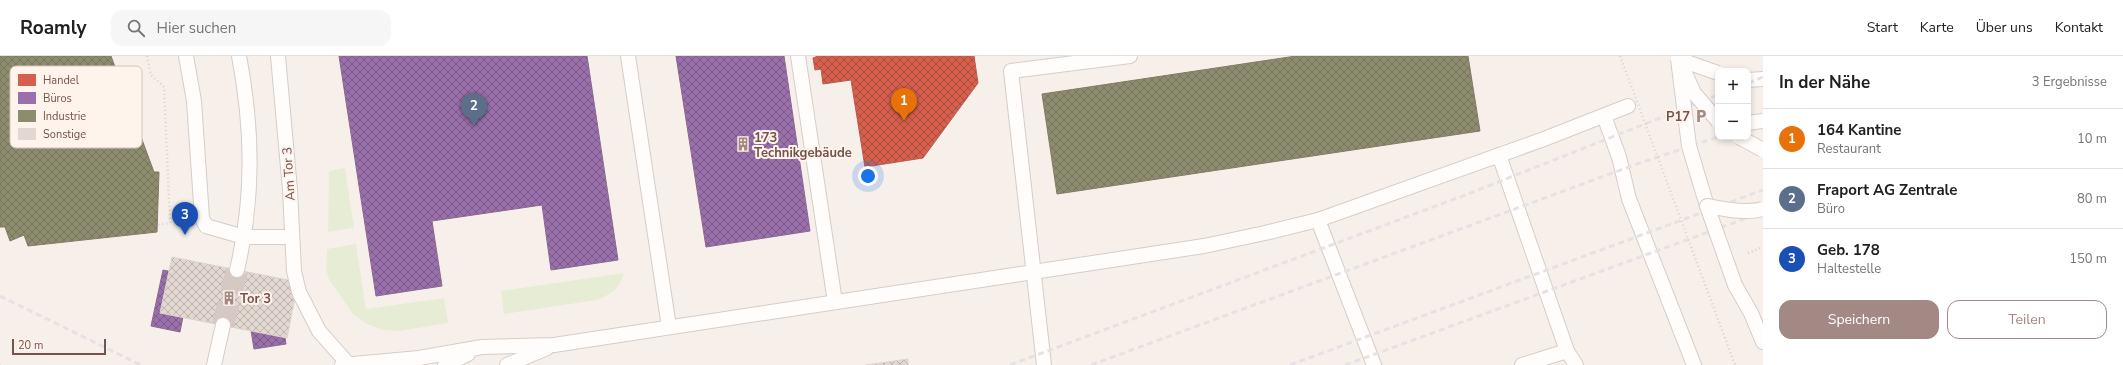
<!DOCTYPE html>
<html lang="de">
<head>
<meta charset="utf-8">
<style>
	body { margin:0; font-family:"Nunito Sans",sans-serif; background:#f6f6f6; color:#202124 }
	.controls { position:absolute; right:12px; top:12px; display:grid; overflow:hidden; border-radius:8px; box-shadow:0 2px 6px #0003 }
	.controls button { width:36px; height:36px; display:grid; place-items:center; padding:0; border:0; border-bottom:1px solid #e0e0e0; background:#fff; color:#202124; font:20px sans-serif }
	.scale { position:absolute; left:12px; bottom:10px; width:94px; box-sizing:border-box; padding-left:4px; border:2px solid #75524b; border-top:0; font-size:11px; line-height:14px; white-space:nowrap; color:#75524b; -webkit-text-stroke:3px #fff4ec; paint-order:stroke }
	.you { position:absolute; left:868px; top:120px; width:14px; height:14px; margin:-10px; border:3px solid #fff; border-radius:50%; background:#1a73e8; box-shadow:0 0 0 6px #1a73e833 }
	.badge { display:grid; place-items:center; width:26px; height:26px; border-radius:50%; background:#a28983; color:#fff; font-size:13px; font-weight:700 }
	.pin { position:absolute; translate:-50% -33px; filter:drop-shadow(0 1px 2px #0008) }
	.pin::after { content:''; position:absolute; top:21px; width:14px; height:12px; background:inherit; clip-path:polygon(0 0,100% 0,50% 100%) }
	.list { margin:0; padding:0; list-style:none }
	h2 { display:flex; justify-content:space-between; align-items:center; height:52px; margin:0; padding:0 16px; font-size:17px }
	h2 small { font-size:13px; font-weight:400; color:#757577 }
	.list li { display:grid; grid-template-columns:26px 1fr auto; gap:12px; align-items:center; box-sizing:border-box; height:60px; padding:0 16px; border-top:1px solid #e0e0e0 }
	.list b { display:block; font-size:15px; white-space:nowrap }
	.list p { margin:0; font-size:13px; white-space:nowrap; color:#757577 }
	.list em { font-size:13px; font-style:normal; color:#757577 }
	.actions { display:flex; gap:8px; padding:12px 16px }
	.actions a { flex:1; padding:9px 0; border:1px solid #a28983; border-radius:12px; text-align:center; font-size:14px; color:#a28983 }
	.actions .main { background:#a28983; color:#fff }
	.icon { flex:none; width:22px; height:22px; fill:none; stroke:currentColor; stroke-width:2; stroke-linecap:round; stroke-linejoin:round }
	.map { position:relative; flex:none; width:1763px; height:309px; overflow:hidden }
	header { display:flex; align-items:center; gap:24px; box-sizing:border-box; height:56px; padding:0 20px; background:#fff; border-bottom:1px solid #e0e0e0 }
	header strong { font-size:19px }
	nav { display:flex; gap:22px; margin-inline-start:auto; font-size:14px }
	.search { width:280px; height:36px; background:#f6f6f6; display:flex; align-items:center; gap:10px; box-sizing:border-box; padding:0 14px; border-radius:12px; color:#757577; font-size:15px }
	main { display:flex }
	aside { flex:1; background:#fff }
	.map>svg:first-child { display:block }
	.green { fill:#e7edd5 }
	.shops { fill:url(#shops-cross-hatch); stroke:#b95c4c }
	.offices { fill:url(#offices-cross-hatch); stroke:#8e678e }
	.industry { fill:url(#industry-cross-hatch); stroke:#857b64 }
	.building { fill:url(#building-cross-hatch); stroke:#e0d2cc }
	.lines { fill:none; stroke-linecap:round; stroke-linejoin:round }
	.street-tunnel { stroke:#d6c8c2; stroke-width:22; stroke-dasharray:22 11; stroke-linecap:butt }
	.lane-casing { stroke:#d6ccc8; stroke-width:16 }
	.path { stroke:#dad0ce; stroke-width:2.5; stroke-dasharray:1 3; stroke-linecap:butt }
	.lane { stroke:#fefdfc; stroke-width:14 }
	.rail { stroke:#e4e2e5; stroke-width:3; stroke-dasharray:6 4; stroke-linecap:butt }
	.lane-bridge-casing { stroke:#d6ccc8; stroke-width:16; stroke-linecap:butt }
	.path-bridge { stroke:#dad0ce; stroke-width:2.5; stroke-dasharray:1 3; stroke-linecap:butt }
	.lane-bridge { stroke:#fefdfc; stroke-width:14 }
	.labels { text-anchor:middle; stroke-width:4; stroke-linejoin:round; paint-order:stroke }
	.poi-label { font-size:13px; font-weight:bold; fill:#75524b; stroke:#fff4ec; text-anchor:start }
	.street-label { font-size:13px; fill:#75524b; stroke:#fff4ec }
	.key { fill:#fff4ec; stroke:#d6c3bc; stroke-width:1 }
	.key-label { font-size:11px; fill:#75524b }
</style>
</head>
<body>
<header>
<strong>Roamly</strong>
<div class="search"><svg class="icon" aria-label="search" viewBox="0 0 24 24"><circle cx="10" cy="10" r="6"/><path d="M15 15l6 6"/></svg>Hier suchen</div>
<nav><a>Start</a><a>Karte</a><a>Über uns</a><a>Kontakt</a></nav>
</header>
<main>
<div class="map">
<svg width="1763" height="309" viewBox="0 0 1763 309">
	<defs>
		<pattern id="shops-cross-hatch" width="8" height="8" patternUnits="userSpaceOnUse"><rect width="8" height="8" fill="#d6604d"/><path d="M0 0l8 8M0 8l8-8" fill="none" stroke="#a94e3f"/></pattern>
		<pattern id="offices-cross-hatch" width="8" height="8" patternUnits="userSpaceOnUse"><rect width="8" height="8" fill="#9970ab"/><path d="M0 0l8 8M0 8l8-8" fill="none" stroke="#7c5a86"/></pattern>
		<pattern id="industry-cross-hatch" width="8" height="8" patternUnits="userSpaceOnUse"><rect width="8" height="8" fill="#8c8c6e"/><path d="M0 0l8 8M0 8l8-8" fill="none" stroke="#77755c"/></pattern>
		<pattern id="building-cross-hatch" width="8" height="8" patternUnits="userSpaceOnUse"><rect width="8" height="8" fill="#e3d7d2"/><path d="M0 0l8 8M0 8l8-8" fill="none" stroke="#bdb1ac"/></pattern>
	</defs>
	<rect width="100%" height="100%" fill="#f7f0ea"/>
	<g class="green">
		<polygon points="345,112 354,172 328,176 329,115"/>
		<polygon points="356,188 366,253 444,242 448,267 400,275 383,274 367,268 353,258 329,223 326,215 327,193"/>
		<path d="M624,217c-4,15 -12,21 -27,27l-93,14 -3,-23z"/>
	</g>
	<polygon class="shops" points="818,0 974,0 978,27 923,102 865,111 851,24 823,28 821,13 815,14 813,2"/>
	<g class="offices">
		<polygon points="339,0 587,0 618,204 551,214 542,149 432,165 442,230 376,240"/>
		<polygon points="676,0 784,0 810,175 706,191"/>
		<polygon points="174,207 189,209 187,219 191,220 180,276 151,270 163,214 172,216"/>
		<polygon points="281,257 286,288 254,293 249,262"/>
	</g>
	<g class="industry">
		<polygon points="0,0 111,0 154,116 159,116 157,176 28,190 24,179 10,185 5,171 0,171"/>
		<polygon points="1296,0 1468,0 1480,75 1057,138 1042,38"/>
	</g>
	<g class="building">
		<polygon points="172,201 298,226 287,282 160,257"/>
		<polygon points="908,303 908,309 866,309"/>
	</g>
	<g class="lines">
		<polyline class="street-tunnel" points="223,269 237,214"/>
		<g class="lane-casing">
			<g id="lane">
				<polyline points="186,0 194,45 202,162 206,170 244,181 291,181"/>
				<polyline points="278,0 290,134 294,215 299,236 319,275 349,309"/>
				<polyline points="628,0 669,271"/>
				<polyline points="798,0 835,246"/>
				<polyline points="1748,24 1763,23"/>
				<polyline points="1604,60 1619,101 1629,143 1694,309"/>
				<polyline points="1689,90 1707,150"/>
				<polyline points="1499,99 1567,295 1576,309"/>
				<polyline points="1318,164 1374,309"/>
				<path d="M237,214c17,-73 16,-140 2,-214"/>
				<polyline points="1735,229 1751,257 1763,286"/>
				<polyline points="214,309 223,269"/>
				<polyline points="342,309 419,302 482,291 554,289 1204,190 1265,177 1318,164 1544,83 1628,50"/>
				<polyline points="445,309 468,298"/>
				<polyline points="507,309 547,292"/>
				<polyline points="1044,309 1011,15 1130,0"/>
				<polyline points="1522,309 1567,295"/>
			</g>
		</g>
		<g class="path">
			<polyline points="147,0 151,19 164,31 170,167 157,169"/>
			<polyline points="1748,197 1763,191"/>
		</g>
		<use href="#lane" class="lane"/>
		<g class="rail">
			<polyline points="1748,27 1763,21"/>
			<polyline points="1748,71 1763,66"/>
			<polyline points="0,240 141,309"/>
			<polyline points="0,309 1,309"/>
			<polyline points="1010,309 1468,138 1718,39"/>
			<polyline points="1091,309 1637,108 1718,81"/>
			<polyline points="1290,309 1763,134"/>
			<polyline points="1345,309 1763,156"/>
		</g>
		<g class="lane-bridge-casing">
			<g id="lane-bridge">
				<polyline points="1678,3 1689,90"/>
				<polyline points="1678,3 1718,17"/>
				<polyline points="1684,15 1694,37 1718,65"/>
				<polyline points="1748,67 1763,65"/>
				<polyline points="1739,81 1763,94"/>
				<path d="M1735,229l-28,-79c18,3 39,8 56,3"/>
			</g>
		</g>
		<polyline class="path-bridge" points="1620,0 1735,309"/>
		<use href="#lane-bridge" class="lane-bridge"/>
	</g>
	<defs>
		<g id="parking-bare" transform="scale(1.08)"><path d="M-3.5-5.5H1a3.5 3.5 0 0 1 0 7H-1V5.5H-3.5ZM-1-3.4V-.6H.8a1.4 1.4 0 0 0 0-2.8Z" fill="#a28983" stroke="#fff4ec" stroke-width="2.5" paint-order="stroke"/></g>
		<g id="building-bare" transform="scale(1.08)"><path d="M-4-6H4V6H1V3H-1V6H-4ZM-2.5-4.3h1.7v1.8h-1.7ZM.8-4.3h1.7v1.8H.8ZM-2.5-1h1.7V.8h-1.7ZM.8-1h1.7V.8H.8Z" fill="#a28983" stroke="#fff4ec" stroke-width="2.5" paint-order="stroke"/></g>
	</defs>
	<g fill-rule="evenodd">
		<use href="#parking-bare" x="1701" y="60"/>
		<use href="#building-bare" x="743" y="88"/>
		<use href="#building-bare" x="229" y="242"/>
	</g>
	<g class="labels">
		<g class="poi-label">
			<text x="1690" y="65" text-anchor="end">P17</text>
			<text x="754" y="86">173<tspan x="754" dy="15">Technikgebäude</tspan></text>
			<text x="240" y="247">Tor 3</text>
		</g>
		<g class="street-label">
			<text transform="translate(288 118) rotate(-94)" y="5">Am Tor 3</text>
		</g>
	</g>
	<rect x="10" y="10" width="132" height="82" rx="6" class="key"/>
	<rect x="18" y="18" width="18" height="12" fill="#d6604d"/>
	<rect x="18" y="36" width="18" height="12" fill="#9970ab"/>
	<rect x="18" y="54" width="18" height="12" fill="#8c8c6e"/>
	<rect x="18" y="72" width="18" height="12" fill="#e3d7d2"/>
	<g class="key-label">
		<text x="43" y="28">Handel</text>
		<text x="43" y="46">Büros</text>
		<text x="43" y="64">Industrie</text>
		<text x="43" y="82">Sonstige</text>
	</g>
</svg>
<div class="controls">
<button>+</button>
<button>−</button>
</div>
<div class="scale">20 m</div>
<div class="you"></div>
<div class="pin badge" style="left:904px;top:65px;background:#e8710a">1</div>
<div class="pin badge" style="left:474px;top:70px;background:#5c6f8a">2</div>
<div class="pin badge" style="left:185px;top:179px;background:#1a4fb4">3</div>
</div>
<aside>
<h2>In der Nähe<small>3 Ergebnisse</small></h2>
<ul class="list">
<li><span class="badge" style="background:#e8710a">1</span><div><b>164 Kantine</b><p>Restaurant</p></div><em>10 m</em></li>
<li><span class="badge" style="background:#5c6f8a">2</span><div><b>Fraport AG Zentrale</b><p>Büro</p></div><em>80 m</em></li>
<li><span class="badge" style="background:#1a4fb4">3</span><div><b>Geb. 178</b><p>Haltestelle</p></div><em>150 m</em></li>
</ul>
<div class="actions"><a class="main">Speichern</a><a>Teilen</a></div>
</aside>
</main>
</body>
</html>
